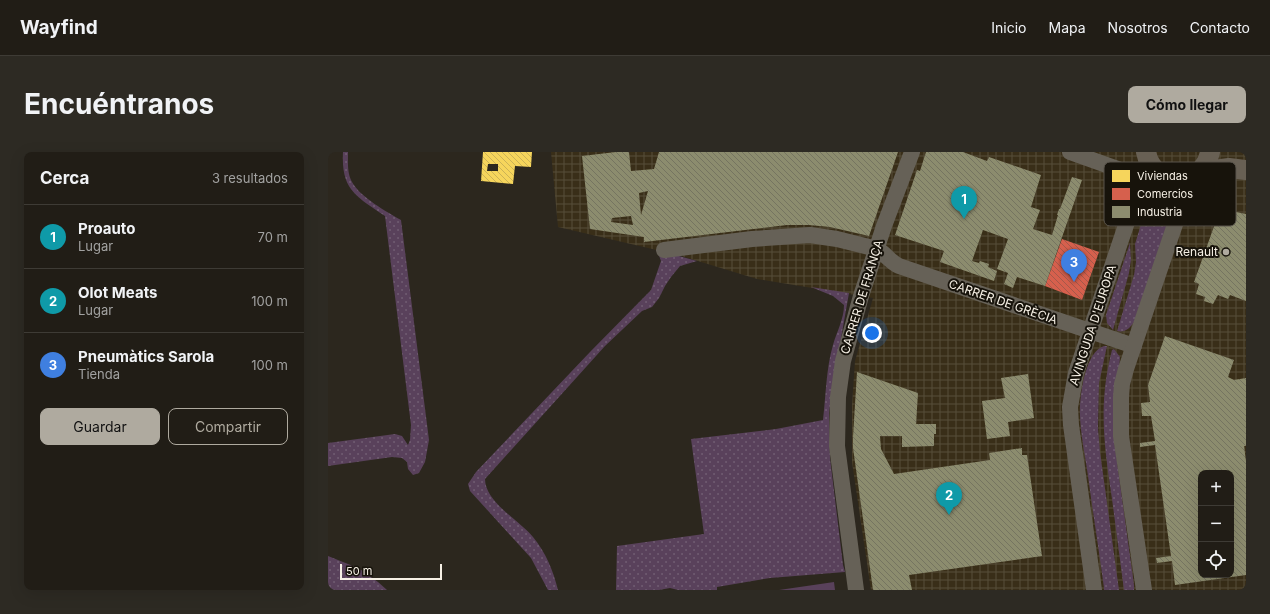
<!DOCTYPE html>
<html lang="es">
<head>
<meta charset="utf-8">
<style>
	body { margin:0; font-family:Inter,sans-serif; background:#2d2a23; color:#f1f3f6 }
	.controls { position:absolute; right:12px; bottom:12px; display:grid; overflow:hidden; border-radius:8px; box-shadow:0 4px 16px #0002 }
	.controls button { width:36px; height:36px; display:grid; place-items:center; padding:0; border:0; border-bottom:1px solid #3e3b35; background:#211d16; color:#f1f3f6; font:20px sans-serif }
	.scale { position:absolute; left:12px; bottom:10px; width:102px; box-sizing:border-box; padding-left:4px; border:2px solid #f6f0e5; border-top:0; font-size:11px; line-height:14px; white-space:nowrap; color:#f6f0e5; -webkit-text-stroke:3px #17130b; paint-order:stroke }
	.you { position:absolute; left:544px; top:181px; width:14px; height:14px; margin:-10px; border:3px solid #fff; border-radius:50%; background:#1a73e8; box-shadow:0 0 0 6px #1a73e833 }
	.badge { display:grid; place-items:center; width:26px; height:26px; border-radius:50%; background:#afaa9f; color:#fff; font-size:13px; font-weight:700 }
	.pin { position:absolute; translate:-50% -33px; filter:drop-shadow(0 1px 2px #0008) }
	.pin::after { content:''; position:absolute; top:21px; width:14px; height:12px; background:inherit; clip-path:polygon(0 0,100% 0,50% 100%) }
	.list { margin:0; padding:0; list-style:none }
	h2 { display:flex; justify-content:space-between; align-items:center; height:52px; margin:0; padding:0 16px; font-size:17px }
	h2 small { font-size:13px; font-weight:400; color:#a2a2a1 }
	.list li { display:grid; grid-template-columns:26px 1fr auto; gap:12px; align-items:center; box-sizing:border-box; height:64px; padding:0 16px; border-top:1px solid #3e3b35 }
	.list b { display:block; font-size:15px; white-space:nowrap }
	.list p { margin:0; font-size:13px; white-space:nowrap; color:#a2a2a1 }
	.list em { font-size:13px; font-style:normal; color:#a2a2a1 }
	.actions { display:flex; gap:8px; padding:12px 16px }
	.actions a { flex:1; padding:9px 0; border:1px solid #afaa9f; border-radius:8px; text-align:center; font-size:14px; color:#afaa9f }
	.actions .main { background:#afaa9f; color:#111 }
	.icon { flex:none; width:22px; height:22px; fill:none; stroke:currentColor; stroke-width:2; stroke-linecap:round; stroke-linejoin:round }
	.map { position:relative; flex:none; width:918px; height:438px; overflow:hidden; border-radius:8px }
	header { display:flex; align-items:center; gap:24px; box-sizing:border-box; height:56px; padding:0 20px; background:#211d16; border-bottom:1px solid #3e3b35 }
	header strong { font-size:19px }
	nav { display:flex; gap:22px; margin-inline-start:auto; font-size:14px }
	.intro { display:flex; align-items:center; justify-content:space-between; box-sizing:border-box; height:96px; padding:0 24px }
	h1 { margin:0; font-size:28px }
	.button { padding:10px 18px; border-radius:8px; background:#afaa9f; color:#111; font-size:14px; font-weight:700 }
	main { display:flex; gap:24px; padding:0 24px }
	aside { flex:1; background:#211d16; border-radius:8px; box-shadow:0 4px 16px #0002 }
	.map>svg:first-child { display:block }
	.industrial { fill:url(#industrial-grid); fill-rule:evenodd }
	.grass { fill:url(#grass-dots) }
	.garden { fill:#59415b }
	.homes { fill:url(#homes-back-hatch); fill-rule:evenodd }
	.shops { fill:url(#shops-back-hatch) }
	.industry { fill:url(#industry-back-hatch); fill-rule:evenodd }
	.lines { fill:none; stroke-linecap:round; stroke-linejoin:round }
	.minor { stroke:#666157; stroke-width:16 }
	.major { stroke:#686054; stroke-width:20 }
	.poi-dot { fill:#afaa9f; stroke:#17130b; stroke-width:1.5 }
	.labels { text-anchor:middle; stroke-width:4; stroke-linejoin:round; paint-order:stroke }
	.poi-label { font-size:12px; fill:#f6f0e5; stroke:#17130b; text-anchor:end }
	.street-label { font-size:12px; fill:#f6f0e5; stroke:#17130b }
	.key { fill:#17130b; stroke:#5a554c; stroke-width:1 }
	.key-label { font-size:11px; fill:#f6f0e5 }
</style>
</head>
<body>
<header>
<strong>Wayfind</strong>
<nav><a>Inicio</a><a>Mapa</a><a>Nosotros</a><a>Contacto</a></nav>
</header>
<div class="intro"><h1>Encuéntranos</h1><a class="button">Cómo llegar</a></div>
<main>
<aside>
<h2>Cerca<small>3 resultados</small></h2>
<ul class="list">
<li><span class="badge" style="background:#0f9aa8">1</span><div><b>Proauto</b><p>Lugar</p></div><em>70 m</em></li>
<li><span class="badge" style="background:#0f9aa8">2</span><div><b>Olot Meats</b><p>Lugar</p></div><em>100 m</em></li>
<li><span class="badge" style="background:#3f7fe0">3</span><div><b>Pneumàtics Sarola</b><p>Tienda</p></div><em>100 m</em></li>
</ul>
<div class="actions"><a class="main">Guardar</a><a>Compartir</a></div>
</aside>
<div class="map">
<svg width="918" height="438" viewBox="0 0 918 438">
	<defs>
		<pattern id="industrial-grid" width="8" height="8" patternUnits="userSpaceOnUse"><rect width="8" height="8" fill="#392e18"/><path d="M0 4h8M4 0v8" fill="none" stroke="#564d39"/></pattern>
		<pattern id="grass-dots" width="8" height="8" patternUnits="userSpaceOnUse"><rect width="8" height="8" fill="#59415b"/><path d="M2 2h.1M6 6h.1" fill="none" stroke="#715d72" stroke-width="1.8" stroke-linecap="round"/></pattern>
		<pattern id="homes-back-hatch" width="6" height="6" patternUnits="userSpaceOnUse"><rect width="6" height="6" fill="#f6d55c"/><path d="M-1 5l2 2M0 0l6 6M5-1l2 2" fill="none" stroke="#cbb256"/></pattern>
		<pattern id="shops-back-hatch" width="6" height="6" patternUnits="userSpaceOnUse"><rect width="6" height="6" fill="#d6604d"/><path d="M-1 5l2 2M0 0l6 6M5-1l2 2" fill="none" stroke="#a5584a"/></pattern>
		<pattern id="industry-back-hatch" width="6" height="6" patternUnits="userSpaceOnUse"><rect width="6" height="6" fill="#8c8c6e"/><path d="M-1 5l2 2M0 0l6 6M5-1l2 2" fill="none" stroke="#757460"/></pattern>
	</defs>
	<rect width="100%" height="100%" fill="#2c271e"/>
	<path class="industrial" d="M223,0h695v438h-375l-19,-128v-56l3,-45 18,-63 -116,-19 -79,-24 -120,-28zM873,321h30v102h-30z"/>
	<g class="grass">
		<path d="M15,0h5c0,10 -1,21 4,30 8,15 35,30 49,38l28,220 -4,22 -6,11 -6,2 -5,-6 -1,-7 -5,-4 -10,-1 -64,9v-23l67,-9 7,2 6,9 2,-5 1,-15 -26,-209c-29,-20 -44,-26 -42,-64z"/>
		<path d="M827,38c11,2 18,6 18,17l-39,115c-4,6 -9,11 -17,9l17,-56 2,-13 -1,-18 8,-26v-3l-2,-2c3,-9 5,-19 14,-23z"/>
		<polygon points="802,91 803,108 801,121 785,178 779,171 778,163"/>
		<path d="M329,98l40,11 -17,5 -9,11 -6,9 -6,12 -7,9 -10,4 -37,35 -120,133c0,23 35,42 48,58 13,16 20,33 25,53h-10l-17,-32 -61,-67 -2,-7 8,-12 114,-120 61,-62 10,-29z"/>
		<path d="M483,135l38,6 -16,91 -4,29 1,45 13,107 2,7 -75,6 -53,9v3h-39l-8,-2 -11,2h-43l1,-44 87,-12 -13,-95 85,-10 47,-9c3,-25 3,-51 10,-75 4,-14 11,-26 11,-40l-11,-9z"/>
		<path d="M776,194h3l-8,37 -1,45 2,24 19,138h-15v-2c-5,-37 -11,-75 -16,-112 -3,-23 -9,-47 -8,-70 1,-17 6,-54 24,-60z"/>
		<path d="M786,197l6,8 -6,83 20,145v5h-10c-4,-30 -8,-61 -12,-91 -8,-54 -14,-95 0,-149z"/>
		<polygon points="0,404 30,416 50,430 59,438 0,438"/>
	</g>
	<polygon class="garden" points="506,430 507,438 451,438"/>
	<path class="homes" d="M155,0h49l-1,15 -16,-1 -2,18 -32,-3zM160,12h10v7h-11z"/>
	<polygon class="shops" points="734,87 771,100 754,148 717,134"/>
	<g class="industry">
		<path d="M288,0h13l2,19 23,-2 5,-17h239l-29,84 -39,-9 -21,-2h-22l-143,17v-5l-54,-8 -8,-73zM320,39l-7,24 -2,-22zM303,64l2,9 -22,-3 1,-4z"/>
		<polygon points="598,0 635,0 659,9 661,5 713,23 703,55 712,58 705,77 724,83 730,63 729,63 731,57 732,57 744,25 754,28 717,134 689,125 685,136 676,132 680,121 669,117 680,87 655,78 644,109 651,111 652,109 661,112 660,115 669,119 666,129 612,110 616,99 567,83 589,18 592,19"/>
		<polygon points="903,59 918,62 918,149 902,143 900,147 890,143 885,152 876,149 877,145 868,142 871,132 866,130 888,69 890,65"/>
		<path d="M837,184l69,24 -6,17 6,3 12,-2v68h-2l2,15v114l-71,10 -3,-24 -15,2 -1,-5 15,-2 -16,-111 -15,2v-4l15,-2 -4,-25h-9l-1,-13 9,-1 -2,-17zM873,321h30v102h-30z"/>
		<polygon points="529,220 590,241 588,272 608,272 608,282 606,282 606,294 574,295 574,284 552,284 553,297 566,322 662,308 661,301 694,296 694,303 699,303 714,404 581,423 584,438 545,438 525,296 525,285"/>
		<polygon points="700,222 706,266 680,270 682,284 659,287 654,249 677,246 673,226"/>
	</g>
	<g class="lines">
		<g class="minor">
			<polyline points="742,0 815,26"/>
			<path d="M336,98l88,-11 58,-4 27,4 40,10c8,4 13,13 22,17l235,80"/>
			<polyline points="528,438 509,294 510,245 515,209 533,144 556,74 584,0"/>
			<polyline points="766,438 743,273 742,255 748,221 820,8"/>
			<polyline points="816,438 793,284 793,245 794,232 798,217 859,37 861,26"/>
		</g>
		<g class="major">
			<path d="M818,0c7,36 57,36 64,0"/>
			<polyline points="871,20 901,16 918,18"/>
		</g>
	</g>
	<circle class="poi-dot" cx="898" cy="100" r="4"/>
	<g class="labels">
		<g class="poi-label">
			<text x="890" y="104">Renault</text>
		</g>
		<g class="street-label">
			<text transform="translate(534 145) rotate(-73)" y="4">CARRER DE FRANÇA</text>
			<text transform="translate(675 150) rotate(19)" y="4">CARRER DE GRÈCIA</text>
			<text transform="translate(765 173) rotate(-72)" y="4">AVINGUDA D'EUROPA</text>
		</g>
	</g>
	<rect x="776" y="10" width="132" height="64" rx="6" class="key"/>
	<rect x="784" y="18" width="18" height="12" fill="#f6d55c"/>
	<rect x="784" y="36" width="18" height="12" fill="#d6604d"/>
	<rect x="784" y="54" width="18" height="12" fill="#8c8c6e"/>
	<g class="key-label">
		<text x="809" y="28">Viviendas</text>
		<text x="809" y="46">Comercios</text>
		<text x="809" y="64">Industria</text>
	</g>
</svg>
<div class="controls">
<button>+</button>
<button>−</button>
<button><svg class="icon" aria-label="locate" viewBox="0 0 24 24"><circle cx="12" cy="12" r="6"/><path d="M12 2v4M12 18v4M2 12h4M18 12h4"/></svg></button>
</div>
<div class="scale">50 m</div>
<div class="you"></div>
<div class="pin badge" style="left:636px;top:67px;background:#0f9aa8">1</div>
<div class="pin badge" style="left:621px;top:363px;background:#0f9aa8">2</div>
<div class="pin badge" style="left:746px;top:130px;background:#3f7fe0">3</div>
</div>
</main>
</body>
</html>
